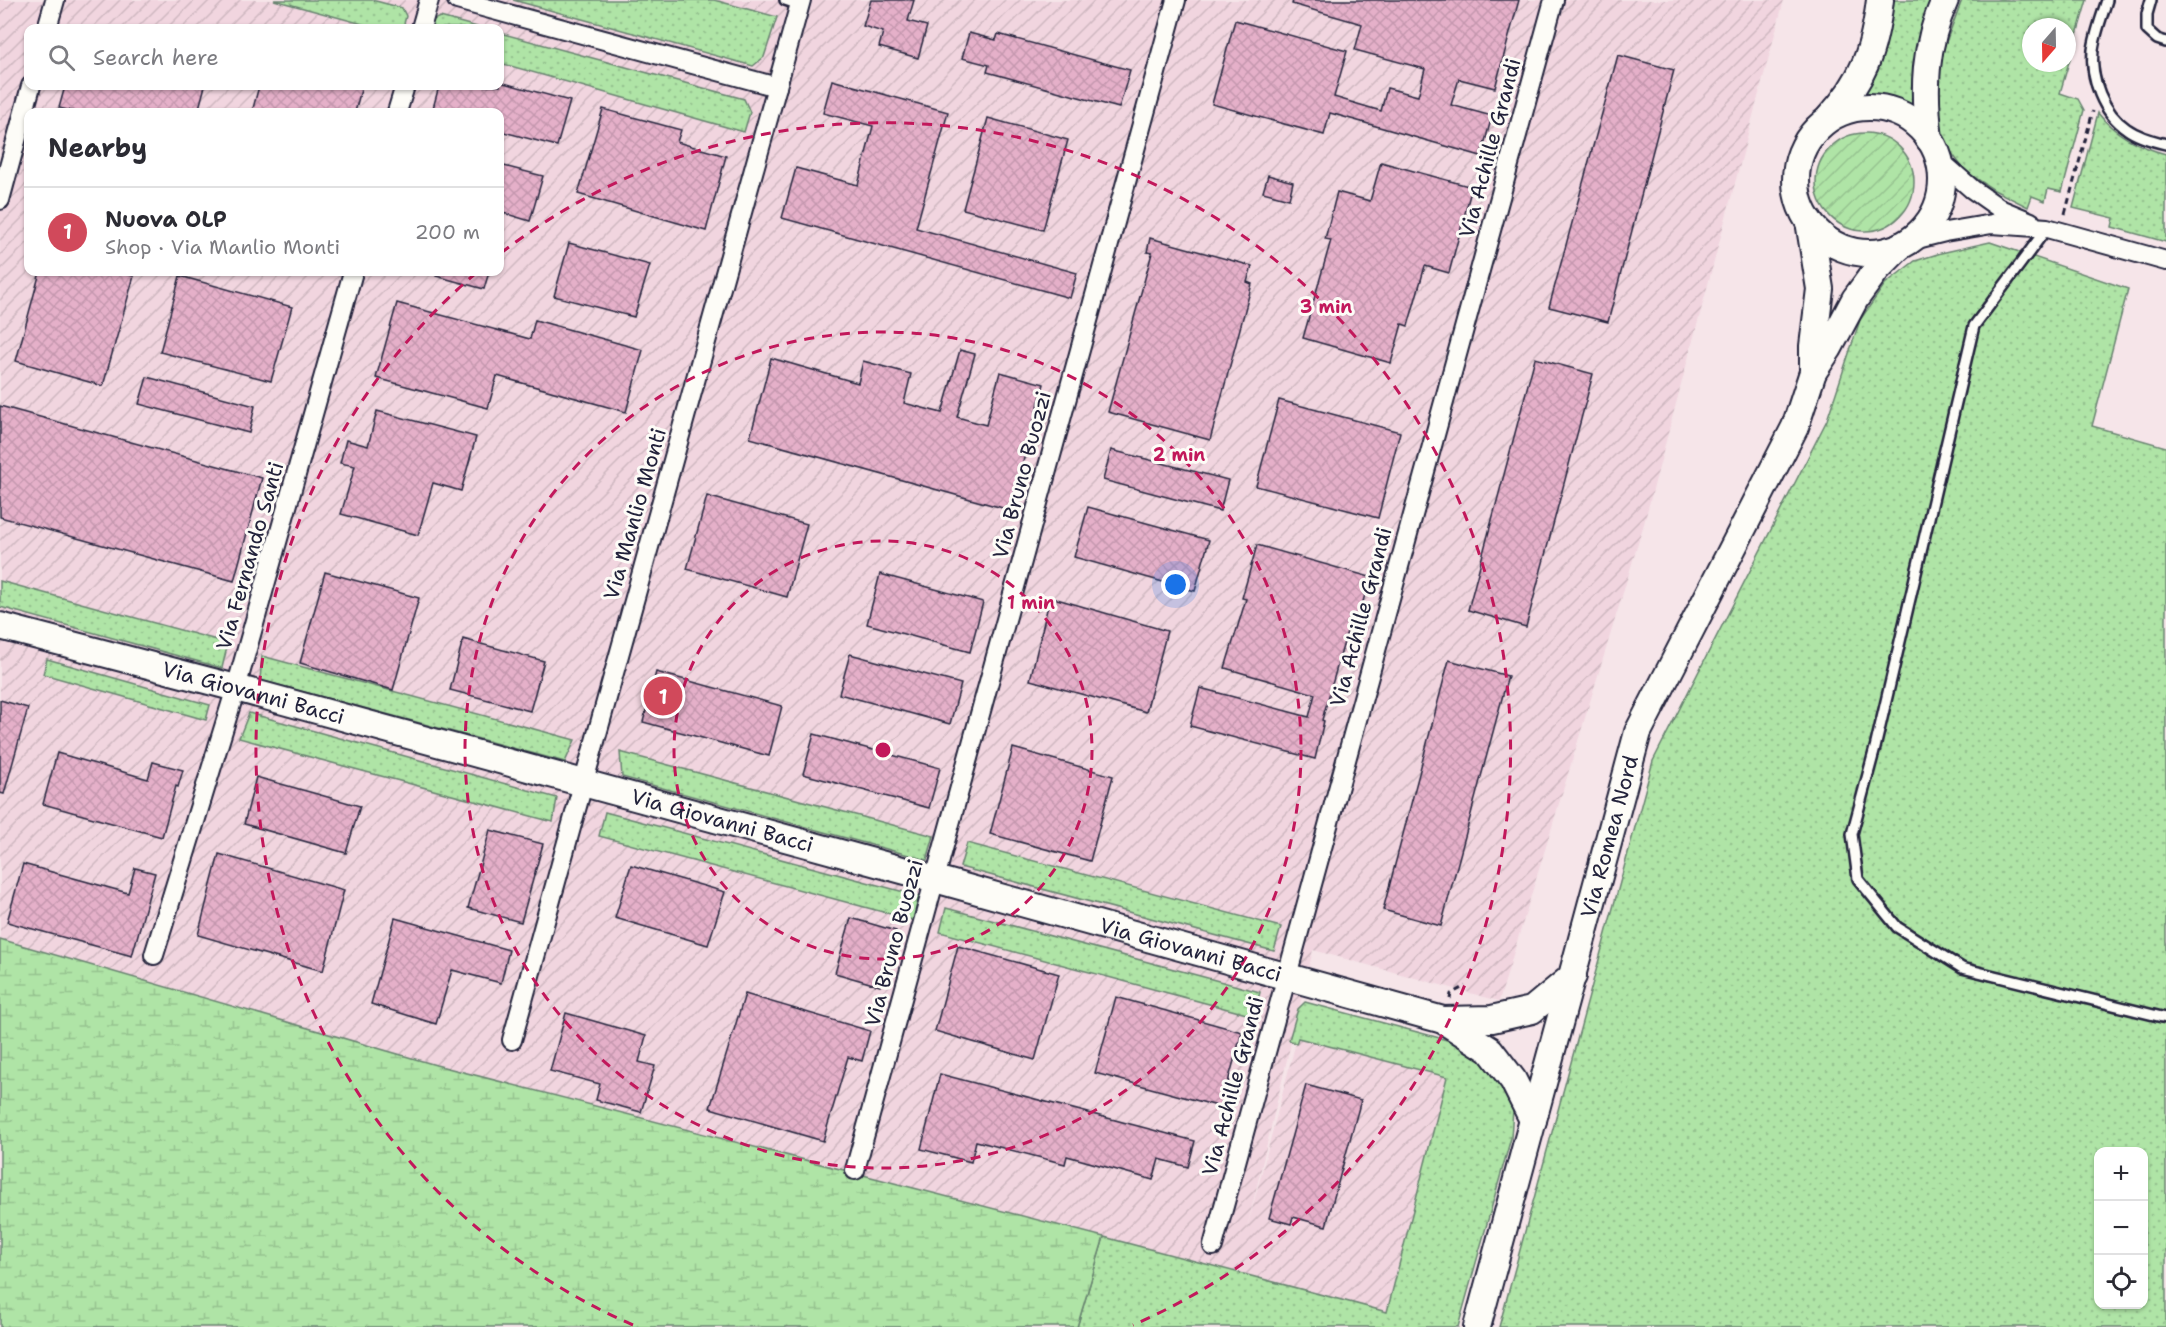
<!DOCTYPE html>
<html lang="en">
<head>
<meta charset="utf-8">
<style>
	body { margin:0; font-family:"Shantell Sans",sans-serif; background:#f2f2f3; color:#2b2b33 }
	.controls { position:absolute; right:18px; bottom:18px; display:grid; overflow:hidden; border-radius:12px; box-shadow:0 2px 4px #0004 }
	.controls button { width:54px; height:54px; display:grid; place-items:center; padding:0; border:0; border-bottom:2px solid #e1e1e2; background:#fff; color:#2b2b33; font:30px sans-serif }
	.compass { position:absolute; left:2022px; top:18px; width:54px; height:54px; border-radius:50%; background:#fff; box-shadow:0 2px 4px #0004; rotate:200deg }
	.you { position:absolute; left:1176px; top:585px; width:21px; height:21px; margin:-15px; border:4px solid #fff; border-radius:50%; background:#1a73e8; box-shadow:0 0 0 9px #1a73e833 }
	.badge { display:grid; place-items:center; width:39px; height:39px; border-radius:50%; background:#d1495b; color:#fff; font-size:20px; font-weight:700 }
	.pin { position:absolute; translate:-50% -50%; border:3px solid #fff; box-shadow:0 2px 6px #0006 }
	.list { margin:0; padding:0; list-style:none }
	h2 { display:flex; justify-content:space-between; align-items:center; height:78px; margin:0; padding:0 24px; font-size:26px }
	h2 small { font-size:20px; font-weight:400; color:#7c7c81 }
	.list li { display:grid; grid-template-columns:39px 1fr auto; gap:18px; align-items:center; box-sizing:border-box; height:90px; padding:0 24px; border-top:2px solid #e1e1e2 }
	.list b { display:block; font-size:22px; white-space:nowrap }
	.list p { margin:0; font-size:20px; white-space:nowrap; color:#7c7c81 }
	.list em { font-size:20px; font-style:normal; color:#7c7c81 }
	.icon { flex:none; width:33px; height:33px; fill:none; stroke:currentColor; stroke-width:2; stroke-linecap:round; stroke-linejoin:round }
	.map { position:relative; flex:none; width:2166px; height:1327px; overflow:hidden }
	.search { position:absolute; background:#fff; box-shadow:0 2px 4px #0004; left:24px; top:24px; width:480px; height:66px; display:flex; align-items:center; gap:15px; box-sizing:border-box; padding:0 21px; border-radius:12px; color:#7c7c81; font-size:22px }
	.panel { position:absolute; background:#fff; box-shadow:0 2px 4px #0004; left:24px; top:108px; width:480px; height:168px; border-radius:12px }
	.map>svg:first-child { display:block }
	.industrial { fill:url(#industrial-furrows); fill-rule:evenodd }
	.grass { fill:url(#grass-dots); stroke:#688370; stroke-width:1.5; fill-rule:evenodd }
	.wetland { fill:url(#wetland-marsh); stroke:#688370; stroke-width:1.5 }
	.garden { fill:url(#garden-furrows); stroke:#688370; stroke-width:1.5 }
	.building { fill:url(#building-cross-hatch); stroke:#22223b; stroke-width:1.5 }
	.lines { fill:none; stroke-linecap:round; stroke-linejoin:round }
	.lane-casing { stroke:#22223b; stroke-width:14 }
	.street-casing { stroke:#22223b; stroke-width:22 }
	.secondary-casing { stroke:#22223b; stroke-width:30 }
	.path { stroke:#22223b; stroke-width:3; stroke-dasharray:6 4.5; stroke-linecap:butt }
	.lane { stroke:#fdfcf7; stroke-width:9 }
	.street { stroke:#fdfcf7; stroke-width:18 }
	.secondary { stroke:#fdfcf7; stroke-width:26 }
	.ring { fill:none; stroke:#c2185b; stroke-width:3; stroke-dasharray:10 8 }
	.labels { text-anchor:middle; stroke-width:6; stroke-linejoin:round; paint-order:stroke }
	.street-label { font-size:21px; fill:#22223b; stroke:#fdfcf7 }
	.centre { fill:#c2185b; stroke:#fdfcf7; stroke-width:3 }
	.ring-label { font-size:18px; text-anchor:middle; font-weight:bold; fill:#c2185b; stroke:#fdfcf7; stroke-width:6; stroke-linejoin:round; paint-order:stroke }
</style>
</head>
<body>
<div class="map">
<svg width="2166" height="1327" viewBox="0 0 2166 1327">
	<defs>
		<pattern id="industrial-furrows" width="10" height="10" patternUnits="userSpaceOnUse" patternTransform="scale(1.5)"><rect width="10" height="10" fill="#f1d5df"/><path d="M-1 1l2-2M0 10L10 0M9 11l2-2" fill="none" stroke="#ceb7c0"/></pattern>
		<pattern id="grass-dots" width="8" height="8" patternUnits="userSpaceOnUse" patternTransform="scale(1.5)"><rect width="8" height="8" fill="#afe4a6"/><path d="M2 2h.1M6 6h.1" fill="none" stroke="#96c390" stroke-width="1.8" stroke-linecap="round"/></pattern>
		<pattern id="wetland-marsh" width="20" height="14" patternUnits="userSpaceOnUse" patternTransform="scale(1.5)"><rect width="20" height="14" fill="#afe4a6"/><path d="M1 5h8M5 5V1M11 12h8M15 12V8" fill="none" stroke="#96c390"/></pattern>
		<pattern id="garden-furrows" width="10" height="10" patternUnits="userSpaceOnUse" patternTransform="scale(1.5)"><rect width="10" height="10" fill="#afe4a6"/><path d="M-1 1l2-2M0 10L10 0M9 11l2-2" fill="none" stroke="#96c390"/></pattern>
		<pattern id="building-cross-hatch" width="8" height="8" patternUnits="userSpaceOnUse" patternTransform="scale(1.5)"><rect width="8" height="8" fill="#e5b0c9"/><path d="M0 0l8 8M0 8l8-8" fill="none" stroke="#c497ae"/></pattern>
	</defs>
	<rect width="100%" height="100%" fill="#f6e5e9"/>
	<filter id="ink" filterUnits="userSpaceOnUse"><feTurbulence type="fractalNoise" baseFrequency=".0167" numOctaves="2"/><feDisplacementMap in="SourceGraphic" scale="12" xChannelSelector="R" yChannelSelector="G"/><feConvolveMatrix kernelMatrix="1 2 1 2 8 2 1 2 1" color-interpolation-filters="sRGB"/></filter>
	<g filter="url(#ink)">
		<path class="industrial" d="M0,0h1784l-141,527 -144,474 -186,-51 -67,282 51,-194 150,39 -60,235 -283,-75 -668,-172 -436,-126zM28,28h472v58h-472zM28,112h472v160h-472z"/>
		<g class="grass">
			<polygon points="274,0 372,0 402,8 406,16 403,28 377,28"/>
			<polygon points="513,0 714,0 777,17 764,57 753,66"/>
			<path d="M1893,0h40l-15,41 -5,69c-17,-14 -27,-16 -49,-16l14,-23z"/>
			<path d="M1962,0h125l-27,93 18,6 6,11 -22,82 -14,-3 -3,12 -13,-5 -4,11 -34,-17 -29,-19 -22,-30 -5,-35v-43zM2031,27h36v36h-36z"/>
			<polygon points="440,17 481,28 431,28 433,20"/>
			<polygon points="500,33 744,99 750,112 744,132 500,63"/>
			<path d="M2098,113c17,22 41,34 68,41v88l-54,-15 2,-9 -41,-10z"/>
			<path d="M1990,242l138,47 -36,137 74,21v880h-667l154,-566 174,-341 33,-100 25,-36 30,-23 26,-8zM2098,1152h46v152h-46z"/>
			<polygon points="0,581 228,643 222,668 0,607"/>
			<polygon points="262,656 575,740 565,762 260,680"/>
			<polygon points="47,659 210,705 206,720 43,674"/>
			<polygon points="249,713 557,798 553,822 239,738"/>
			<polygon points="620,752 934,836 927,860 622,777"/>
			<polygon points="605,812 919,896 913,920 599,836"/>
			<polygon points="967,843 1281,927 1274,951 960,867"/>
			<polygon points="946,908 1260,992 1254,1016 940,932"/>
			<polygon points="1305,1002 1462,1044 1495,1067 1513,1109 1511,1138 1458,1327 1077,1327 1104,1237 1387,1312 1447,1077 1298,1038 1296,1044 1289,1040 1298,1009"/>
		</g>
		<polygon class="wetland" points="0,939 436,1065 1104,1237 1077,1327 0,1327"/>
		<circle class="garden" cx="1865" cy="182" r="49"/>
		<g class="building">
			<polygon points="871,0 914,0 908,21 927,26 918,58 879,47 883,32 863,26"/>
			<polygon points="1293,0 1519,0 1495,88 1459,79 1451,105 1492,116 1481,156 1330,113 1324,135 1212,104 1235,20 1347,51 1334,97 1381,111 1387,88 1418,96 1425,69 1355,50 1362,24 1292,4"/>
			<polygon points="969,33 996,40 998,34 1130,70 1119,108 987,72 989,65 962,58"/>
			<polygon points="1618,55 1674,70 1608,322 1549,307"/>
			<polygon points="832,80 948,112 916,228 1077,273 1070,298 782,218 796,168 858,185 873,126 823,113"/>
			<polygon points="500,82 570,101 557,146 500,131 500,112 432,112 439,86 500,86"/>
			<polygon points="65,86 205,86 198,112 76,112 59,108"/>
			<polygon points="259,86 362,86 355,112 252,112"/>
			<polygon points="603,109 681,130 677,142 726,156 706,231 578,194"/>
			<polygon points="988,118 1068,140 1043,230 963,209"/>
			<polygon points="1381,162 1472,187 1449,273 1425,266 1408,326 1402,324 1391,363 1303,338 1331,240 1325,239 1337,192 1370,201"/>
			<polygon points="500,165 543,176 530,221 500,212"/>
			<polygon points="1268,175 1293,182 1289,199 1263,192"/>
			<polygon points="1150,238 1252,266 1247,282 1252,284 1210,440 1108,412 1152,253 1147,252"/>
			<polygon points="569,243 650,265 634,317 554,296"/>
			<polygon points="40,272 118,272 134,276 103,386 16,361"/>
			<polygon points="437,272 489,272 484,289 436,276"/>
			<polygon points="180,276 292,307 271,381 160,352"/>
			<polygon points="397,303 530,339 535,320 643,350 626,412 497,376 488,408 376,378"/>
			<polygon points="960,350 975,354 957,417 986,425 1000,372 1044,384 1010,510 750,438 771,358 858,383 863,361 911,374 904,403 942,413"/>
			<polygon points="1535,358 1593,374 1526,627 1468,610"/>
			<polygon points="147,377 255,406 249,433 139,404"/>
			<polygon points="1279,400 1400,432 1378,518 1256,486"/>
			<polygon points="0,406 262,478 234,581 0,517"/>
			<polygon points="377,411 476,437 461,491 433,483 418,535 341,514 355,466 340,463 346,440 368,446"/>
			<polygon points="1111,450 1228,480 1220,511 1103,480"/>
			<polygon points="707,496 807,524 787,597 687,569"/>
			<polygon points="1088,507 1209,540 1195,591 1074,557"/>
			<polygon points="1257,545 1370,577 1355,630 1348,628 1322,720 1324,721 1315,759 1190,726 1200,688 1309,717 1315,694 1225,668 1246,599 1242,598"/>
			<polygon points="325,572 419,598 393,690 300,663"/>
			<polygon points="880,574 983,602 970,652 867,624"/>
			<polygon points="1050,597 1167,631 1146,712 1030,680"/>
			<polygon points="463,639 544,661 530,711 450,690"/>
			<polygon points="850,654 961,684 950,724 839,694"/>
			<polygon points="1449,660 1508,676 1441,926 1383,910"/>
			<polygon points="656,672 782,706 769,756 643,722"/>
			<polygon points="0,700 28,708 4,794 0,793"/>
			<polygon points="814,734 940,768 929,808 803,774"/>
			<polygon points="1013,748 1113,776 1090,861 990,834"/>
			<polygon points="57,753 148,779 153,762 183,770 178,787 176,786 162,837 43,804"/>
			<polygon points="256,777 360,806 346,853 244,824"/>
			<polygon points="490,830 543,844 521,922 468,908"/>
			<polygon points="219,854 344,890 323,971 198,935"/>
			<polygon points="23,864 128,893 135,868 155,873 132,956 7,922"/>
			<polygon points="631,865 725,892 708,945 615,918"/>
			<polygon points="395,918 509,950 501,983 452,970 436,1024 371,1004"/>
			<polygon points="851,918 896,931 880,986 835,973"/>
			<polygon points="958,946 1059,974 1035,1060 935,1031"/>
			<polygon points="745,994 870,1031 862,1061 848,1057 823,1141 710,1108"/>
			<polygon points="1116,997 1242,1032 1221,1107 1095,1073"/>
			<polygon points="566,1013 646,1036 639,1062 655,1066 641,1112 596,1100 600,1084 550,1071"/>
			<polygon points="940,1074 1195,1141 1188,1167 1159,1159 1153,1180 1067,1156 1065,1164 976,1141 971,1162 921,1149"/>
			<polygon points="1306,1085 1361,1100 1326,1226 1293,1217 1291,1224 1269,1218"/>
		</g>
		<g class="lines">
			<g class="lane-casing">
				<g id="lane">
					<polyline points="785,0 800,5"/>
					<path d="M2107,0c-5,16 -12,34 -14,50 -3,28 10,63 34,79 11,8 26,12 39,15"/>
					<polyline points="2151,0 2147,14 2147,30 2157,39 2166,42"/>
					<polyline points="2047,228 1974,326 1875,748 1852,834 1858,879 1897,927 1962,968 2166,1018"/>
				</g>
			</g>
			<g class="street-casing">
				<g id="street">
					<polyline points="457,0 777,87"/>
					<polyline points="47,28 55,0"/>
					<polyline points="421,28 429,0"/>
					<polyline points="397,112 405,86"/>
					<polyline points="1939,160 1972,189 2002,210 2031,222"/>
					<polyline points="0,200 31,86"/>
					<polyline points="1909,241 1945,232 1992,224 2047,228 2166,261"/>
					<polyline points="154,955 236,688 353,272"/>
					<polyline points="512,1040 801,0"/>
					<polyline points="855,1170 1176,0"/>
					<polyline points="1213,1246 1554,0"/>
				</g>
			</g>
			<g class="secondary-casing">
				<g id="secondary">
					<circle cx="1869" cy="180" r="73"/>
					<path d="M1829,118c35,-38 45,-68 51,-118"/>
					<path d="M1929,139c-6,-50 -5,-92 16,-139"/>
					<polyline points="1813,372 1829,348 1855,299 1877,269 1900,246"/>
					<path id="s1" d="M0,626l236,62 699,191 508,141 47,30 23,30 20,40"/>
					<polyline points="1443,1020 1492,1019 1532,1010 1573,976"/>
					<path id="s2" d="M1477,1327l161,-595 157,-305 18,-55v-26l7,-57 -11,-68"/>
				</g>
			</g>
			<g class="path">
				<polyline points="2065,214 2093,111"/>
				<polyline points="1450,999 1451,994 1465,986"/>
			</g>
			<use href="#lane" class="lane"/>
			<use href="#street" class="street"/>
			<use href="#secondary" class="secondary"/>
		</g>
	</g>
	<g class="ring">
		<circle cx="883" cy="750" r="209"/>
		<circle cx="883" cy="750" r="418"/>
		<path d="M633 1325A627 627 0 0 1 476 273M501 253A627 627 0 1 1 1133 1325"/>
	</g>
	<g class="labels">
		<g class="street-label">
			<text transform="translate(1490 148) rotate(-75)" y="7">Via Achille Grandi</text>
			<text transform="translate(1022 475) rotate(-75)" y="7">Via Bruno Buozzi</text>
			<text transform="translate(635 514) rotate(-74)" y="7">Via Manlio Monti</text>
			<text transform="translate(250 556) rotate(-74)" y="7">Via Fernando Santi</text>
			<text transform="translate(1361 617) rotate(-75)" y="7">Via Achille Grandi</text>
			<text dy="7" stroke="none"><textPath href="#s1" startOffset="262">Via Giovanni Bacci</textPath></text>
			<text dy="7" stroke="none"><textPath href="#s1" startOffset="748">Via Giovanni Bacci</textPath></text>
			<text dy="7" stroke="none"><textPath href="#s2" startOffset="508">Via Romea Nord</textPath></text>
			<text transform="translate(894 943) rotate(-75)" y="7">Via Bruno Buozzi</text>
			<text dy="7" stroke="none"><textPath href="#s1" startOffset="1234">Via Giovanni Bacci</textPath></text>
			<text transform="translate(1233 1086) rotate(-75)" y="7">Via Achille Grandi</text>
		</g>
	</g>
	<circle cx="883" cy="750" r="9" class="centre"/>
	<g class="ring-label">
		<text x="1326" y="313">3 min</text>
		<text x="1179" y="461">2 min</text>
		<text x="1031" y="609">1 min</text>
	</g>
</svg>
<div class="controls">
<button>+</button>
<button>−</button>
<button><svg class="icon" aria-label="locate" viewBox="0 0 24 24"><circle cx="12" cy="12" r="6"/><path d="M12 2v4M12 18v4M2 12h4M18 12h4"/></svg></button>
</div>
<svg class="compass" viewBox="-18 -18 36 36"><path d="M0-13l5 13h-10z" fill="#e53935"/><path d="M0 13l5-13h-10z" fill="#7c7c81"/></svg>
<div class="you"></div>
<div class="pin badge" style="left:663px;top:696px">1</div>
<div class="search"><svg class="icon" aria-label="search" viewBox="0 0 24 24"><circle cx="10" cy="10" r="6"/><path d="M15 15l6 6"/></svg>Search here</div>
<section class="panel">
<h2>Nearby<small></small></h2>
<ul class="list">
<li><span class="badge">1</span><div><b>Nuova OLP</b><p>Shop · Via Manlio Monti</p></div><em>200 m</em></li>
</ul>
</section>
</div>
</body>
</html>
